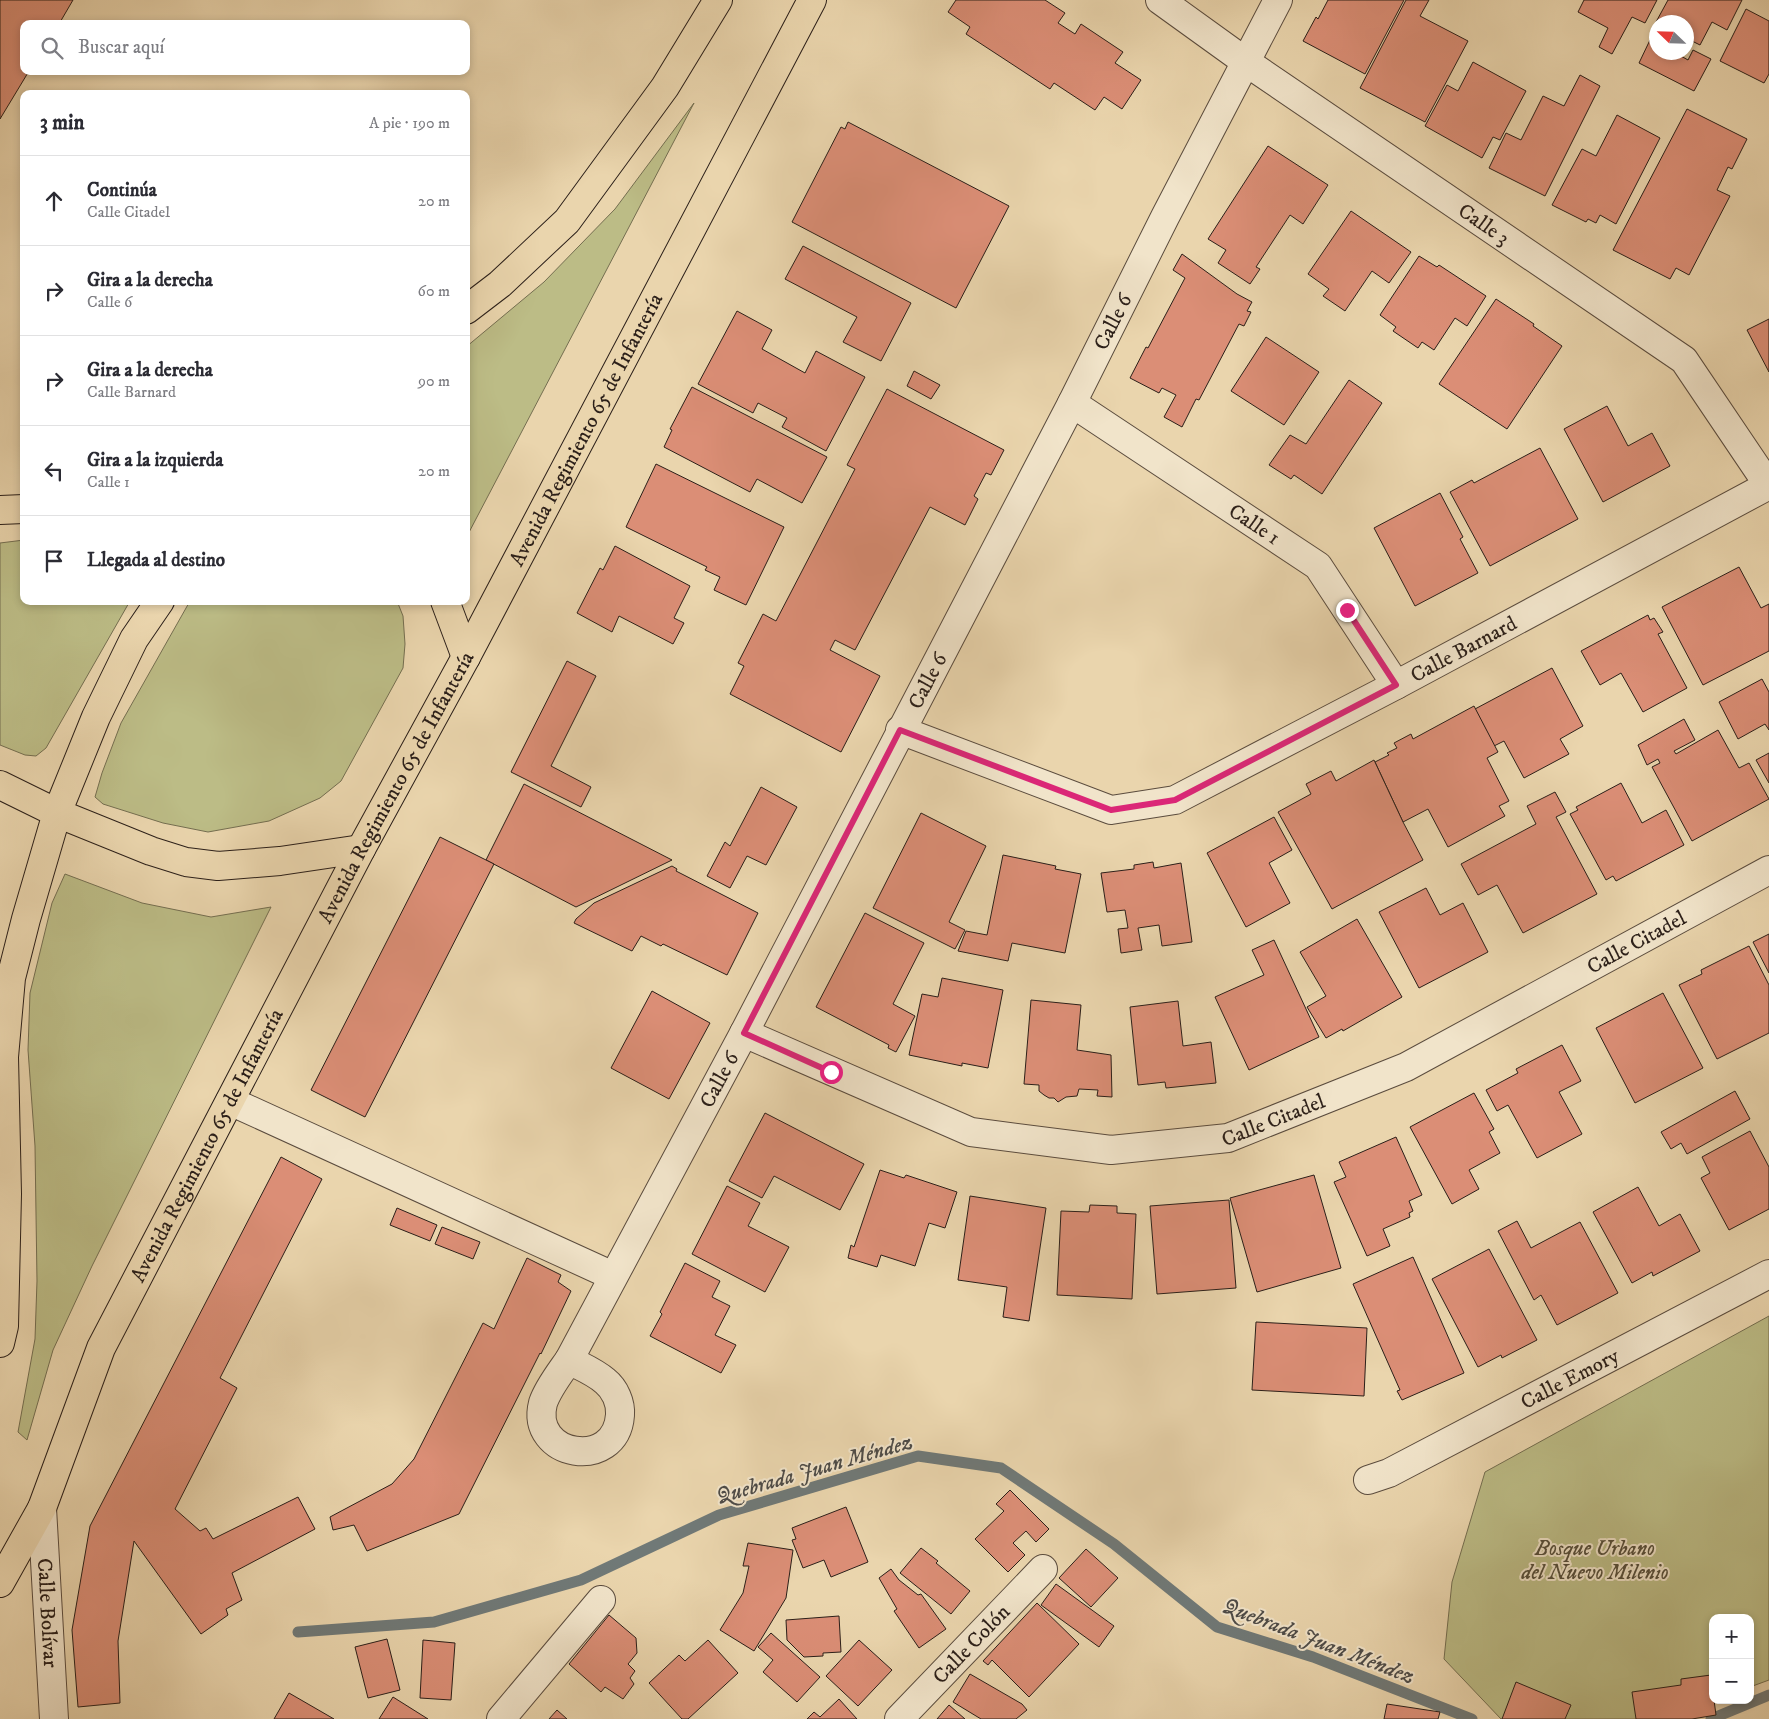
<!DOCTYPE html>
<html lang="es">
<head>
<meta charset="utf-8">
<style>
	body { margin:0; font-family:"IM FELL DW Pica",serif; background:#f7f7f7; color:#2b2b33 }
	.controls { position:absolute; right:15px; bottom:15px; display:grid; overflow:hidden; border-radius:10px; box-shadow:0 2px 8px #0003 }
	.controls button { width:45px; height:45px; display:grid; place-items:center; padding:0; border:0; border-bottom:1px solid #e1e1e2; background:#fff; color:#2b2b33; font:25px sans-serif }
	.compass { position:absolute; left:1649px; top:15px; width:45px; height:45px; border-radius:50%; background:#fff; box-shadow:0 2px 8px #0003; rotate:293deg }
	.stop { position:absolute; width:15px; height:15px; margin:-11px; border:4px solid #db2777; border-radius:50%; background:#fff }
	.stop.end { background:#db2777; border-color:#fff; box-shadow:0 1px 5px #0008 }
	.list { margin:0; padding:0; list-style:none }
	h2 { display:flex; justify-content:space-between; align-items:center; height:65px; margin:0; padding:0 20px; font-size:21px }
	h2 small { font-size:16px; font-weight:400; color:#7c7c81 }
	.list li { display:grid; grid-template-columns:32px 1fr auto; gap:15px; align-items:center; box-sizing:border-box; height:90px; padding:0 20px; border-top:1px solid #e1e1e2 }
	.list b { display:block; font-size:19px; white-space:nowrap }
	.list p { margin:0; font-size:16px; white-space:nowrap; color:#7c7c81 }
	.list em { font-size:16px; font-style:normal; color:#7c7c81 }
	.icon { flex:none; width:28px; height:28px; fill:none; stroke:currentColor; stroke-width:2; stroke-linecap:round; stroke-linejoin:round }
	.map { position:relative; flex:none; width:1769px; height:1719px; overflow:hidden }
	.search { position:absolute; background:#fff; box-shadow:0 2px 8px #0003; left:20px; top:20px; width:450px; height:55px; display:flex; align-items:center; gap:12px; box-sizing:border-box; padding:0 18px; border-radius:10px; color:#7c7c81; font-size:19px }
	.panel { position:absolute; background:#fff; box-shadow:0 2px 8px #0003; left:20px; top:90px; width:450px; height:515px; border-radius:10px }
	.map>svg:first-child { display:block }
	.green { fill:#bcbc86; stroke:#746e50 }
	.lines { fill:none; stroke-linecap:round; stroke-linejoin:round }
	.stream { stroke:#707977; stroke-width:11 }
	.building { fill:#db8e76; stroke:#2b1f19 }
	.minor-casing { stroke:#5b4c3e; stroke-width:30 }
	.major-casing { stroke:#2b1f19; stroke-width:30 }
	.highway-casing { stroke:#2b1f19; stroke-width:30 }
	.minor { stroke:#f1e4ca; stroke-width:28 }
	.major { stroke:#ead5ad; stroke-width:28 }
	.highway { stroke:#ead5ad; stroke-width:28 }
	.route { stroke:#db2777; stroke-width:6 }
	.labels { text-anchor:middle; stroke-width:4; stroke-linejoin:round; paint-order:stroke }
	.street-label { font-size:21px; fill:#2b1f19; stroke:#f1e4ca }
	.park-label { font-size:21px; font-style:italic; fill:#564e3a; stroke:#f1e4ca }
	.water-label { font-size:22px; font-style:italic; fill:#4e4c48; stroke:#f1e4ca }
</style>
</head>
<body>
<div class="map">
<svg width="1769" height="1719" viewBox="0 0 1769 1719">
	<rect width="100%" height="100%" fill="#ead5ad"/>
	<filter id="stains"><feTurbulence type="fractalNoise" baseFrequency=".004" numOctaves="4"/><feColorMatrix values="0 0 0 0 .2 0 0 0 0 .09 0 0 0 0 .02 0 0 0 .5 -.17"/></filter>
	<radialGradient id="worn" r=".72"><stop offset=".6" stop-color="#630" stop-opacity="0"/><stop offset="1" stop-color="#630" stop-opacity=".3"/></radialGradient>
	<g class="green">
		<polygon points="694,103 466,538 466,347 544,282 615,209"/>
		<polygon points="24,540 24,601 130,601 46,748 36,756 25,755 0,745 0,543"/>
		<polygon points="190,601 397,601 403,616 405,644 403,668 341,781 320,798 269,821 208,832 163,823 103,804 95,797 102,773 121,723"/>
		<polygon points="65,874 142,903 211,917 271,907 92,1266 53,1350 27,1440 18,1432 35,1339 37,1281 35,1146 28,1050 30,993 52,903"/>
		<polygon points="1769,1316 1769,1680 1750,1687 1750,1618 1713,1618 1713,1700 1716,1700 1666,1719 1501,1719 1444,1659 1452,1582 1485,1472"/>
	</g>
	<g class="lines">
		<g class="stream">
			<polyline points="298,1632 434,1622 581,1580 719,1515 918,1456 1001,1468 1114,1544 1217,1627 1313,1657 1472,1719"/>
			<polyline points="1711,1719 1769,1695"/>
		</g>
	</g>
	<g class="building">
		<polygon points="0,0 73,0 59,24 24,24 24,71 29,71 0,119"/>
		<polygon points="956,0 1045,0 1065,13 1058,23 1075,34 1081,24 1123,52 1115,63 1141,80 1122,109 1104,97 1095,110 1054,83 1050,89 966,34 970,27 948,12"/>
		<polygon points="1328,0 1404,0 1365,74 1303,41 1316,17 1318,19"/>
		<polygon points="1406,0 1429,0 1420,16 1468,41 1425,122 1360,88"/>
		<polygon points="1584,0 1657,0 1645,23 1632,17 1612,54 1599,47 1608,28 1578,12"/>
		<polygon points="1668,0 1742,0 1727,30 1712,22 1700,45 1686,38 1686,22 1656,22"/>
		<polygon points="1746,9 1769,21 1769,74 1764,83 1720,61"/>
		<polygon points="1650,40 1656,44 1656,52 1674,52 1688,60 1693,50 1711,59 1694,91 1639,63"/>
		<polygon points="1473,62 1526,91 1500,140 1493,137 1482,158 1425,126 1447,85 1458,91"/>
		<polygon points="1580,75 1600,86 1545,196 1489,168 1506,133 1521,140 1543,96 1564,106"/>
		<polygon points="1687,109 1747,139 1732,169 1728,167 1717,190 1730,196 1689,275 1676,268 1670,279 1613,250"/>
		<polygon points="1617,115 1660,138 1616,224 1600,215 1596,223 1588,219 1586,222 1552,205 1582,149 1596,156"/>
		<polygon points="848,122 1009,206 956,308 792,222 841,127 845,129"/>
		<polygon points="1268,146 1328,185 1303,224 1290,215 1256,267 1260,269 1250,284 1218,263 1226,250 1208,239"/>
		<polygon points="1351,211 1411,252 1389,283 1372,271 1345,311 1323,296 1329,289 1308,274"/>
		<polygon points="803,246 911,303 881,361 843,342 857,317 785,279"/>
		<polygon points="1182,254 1237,294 1252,302 1247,311 1251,312 1244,326 1239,324 1199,400 1196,399 1182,427 1164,417 1176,395 1162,388 1159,393 1130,378 1146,347 1148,348 1185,278 1173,270"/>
		<polygon points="1419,256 1437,267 1439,265 1486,296 1467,326 1455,318 1434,350 1422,342 1418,348 1393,331 1396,327 1380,315"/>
		<polygon points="1496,299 1534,324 1533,326 1562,346 1507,429 1439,384"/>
		<polygon points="737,311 772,330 762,349 805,373 816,351 865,377 826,451 782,427 787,418 758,403 753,413 698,384"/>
		<polygon points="1769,319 1769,372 1747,330"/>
		<polygon points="1266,337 1319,372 1284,425 1231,391"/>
		<polygon points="914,371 940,385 931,399 907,386"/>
		<polygon points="1349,380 1382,403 1322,494 1294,475 1291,479 1269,465 1290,435 1306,444"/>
		<polygon points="692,387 827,457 802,503 757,479 750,492 664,447 672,430 670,429"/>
		<polygon points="887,389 1004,450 991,475 986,473 974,496 978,499 965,525 930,507 855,650 835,640 830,650 880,676 841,752 730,694 744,666 738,663 763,614 776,621 855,469 847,465"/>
		<polygon points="1607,406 1628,446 1652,433 1670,466 1603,502 1564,429"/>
		<polygon points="1540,448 1578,519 1490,566 1450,492 1472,480 1474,483"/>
		<polygon points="656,464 784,527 746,605 714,590 720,577 705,570 707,567 626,527"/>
		<polygon points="1440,493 1463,537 1460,539 1478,573 1415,606 1374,528"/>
		<polygon points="615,546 690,586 674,618 684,623 673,644 619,616 612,632 577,613 600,568 603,570"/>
		<polygon points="1739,567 1761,608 1769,604 1769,651 1703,685 1662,607"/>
		<polygon points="1648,615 1650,620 1654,618 1663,632 1658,634 1687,688 1643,712 1621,673 1600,685 1581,651"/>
		<polygon points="567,661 596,676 551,766 591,787 581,807 511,772"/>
		<polygon points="1552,668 1583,726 1560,739 1569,754 1524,778 1504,741 1494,746 1475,709"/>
		<polygon points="1762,679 1769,692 1769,730 1765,724 1738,739 1719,702"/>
		<polygon points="1474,706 1498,752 1487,758 1509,801 1499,806 1505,816 1448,847 1428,809 1403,822 1375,762 1389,755 1387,753 1397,748 1394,743 1411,734 1413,739"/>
		<polygon points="1684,719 1695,740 1674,751 1676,754 1718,730 1739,768 1749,763 1769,799 1692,841 1652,767 1660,763 1658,759 1647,765 1638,745"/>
		<polygon points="1769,753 1769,783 1756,760"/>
		<polygon points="1374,760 1403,822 1423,860 1332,909 1278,812 1311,794 1306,784 1331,771 1336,781"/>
		<polygon points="1621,783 1642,823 1666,810 1684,845 1616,881 1613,876 1606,880 1570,814 1578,810 1576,807"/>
		<polygon points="524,784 672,860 576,907 486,860"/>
		<polygon points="761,787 797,807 766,865 747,856 730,888 707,876 725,842 730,846"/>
		<polygon points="1555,792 1566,812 1556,817 1597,894 1523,933 1497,885 1478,895 1461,864 1536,824 1527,806"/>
		<polygon points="921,813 986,846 949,922 965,930 955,949 873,908"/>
		<polygon points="1274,817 1292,850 1269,863 1290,903 1246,927 1207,853"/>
		<polygon points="440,837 494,864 365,1117 311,1090"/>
		<polygon points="1003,855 1056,866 1055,869 1081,874 1065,953 1012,943 1008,961 958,951 966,931 987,935"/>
		<polygon points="1153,862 1154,868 1181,863 1192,942 1162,946 1159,925 1138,928 1142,950 1121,953 1118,929 1128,928 1125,910 1107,912 1101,873 1134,869 1134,865"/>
		<polygon points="672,866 677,869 676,871 758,913 727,975 663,944 661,946 641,936 632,951 574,923 576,919 594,903"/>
		<polygon points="1426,888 1440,915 1463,903 1488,952 1419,988 1379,912"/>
		<polygon points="865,913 924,943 893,1004 915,1016 896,1052 888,1048 889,1045 816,1007"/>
		<polygon points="1357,919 1402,997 1343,1031 1342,1029 1326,1038 1307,1007 1326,996 1300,952"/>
		<polygon points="1769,934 1769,973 1753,942"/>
		<polygon points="1274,940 1319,1037 1249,1070 1215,997 1264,975 1252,950"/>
		<polygon points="1749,946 1769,985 1769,1033 1717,1059 1679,985 1702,974 1701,970"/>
		<polygon points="942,978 1003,990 988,1068 962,1063 962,1066 909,1055 922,994 938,997"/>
		<polygon points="652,991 710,1023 669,1099 611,1068"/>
		<polygon points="1663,993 1703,1068 1635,1103 1596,1028"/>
		<polygon points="1031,1000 1081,1005 1077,1050 1111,1055 1112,1097 1097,1096 1098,1090 1079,1089 1077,1096 1066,1097 1058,1102 1054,1098 1049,1098 1044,1095 1039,1091 1039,1085 1024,1084"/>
		<polygon points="1178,1001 1183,1046 1211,1042 1216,1083 1166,1088 1165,1082 1138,1085 1130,1007"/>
		<polygon points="1562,1045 1581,1081 1559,1092 1582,1134 1537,1158 1508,1105 1497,1111 1486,1090 1518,1073 1516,1069"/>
		<polygon points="1735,1091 1750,1119 1687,1154 1681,1143 1671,1149 1661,1132"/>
		<polygon points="1474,1093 1494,1129 1489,1132 1500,1153 1469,1170 1479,1189 1452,1204 1410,1127"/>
		<polygon points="765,1113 864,1164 840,1210 774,1176 762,1198 729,1181"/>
		<polygon points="1750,1131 1769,1167 1769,1209 1729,1230 1701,1178 1710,1173 1702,1157"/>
		<polygon points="1396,1137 1422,1195 1409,1201 1413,1211 1409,1213 1410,1217 1383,1229 1390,1246 1367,1256 1334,1182 1346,1177 1339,1162"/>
		<polygon points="281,1157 322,1179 220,1378 237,1388 175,1509 200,1531 206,1528 213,1539 298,1497 315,1529 232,1573 242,1600 226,1609 228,1615 201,1634 134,1541 118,1641 120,1703 78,1707 72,1630 90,1526"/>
		<polygon points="880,1170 904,1178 906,1175 957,1192 945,1228 929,1223 915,1266 881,1255 877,1267 848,1258 851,1245 854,1247"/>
		<polygon points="1314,1175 1341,1268 1257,1292 1230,1198"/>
		<polygon points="727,1186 760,1203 748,1226 789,1247 765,1292 692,1254"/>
		<polygon points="1638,1187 1659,1226 1680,1214 1700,1251 1653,1276 1652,1272 1632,1283 1593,1212"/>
		<polygon points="970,1196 1046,1208 1029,1321 1003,1317 1007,1287 958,1280"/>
		<polygon points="1229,1200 1236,1288 1157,1294 1150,1206"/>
		<polygon points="1090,1205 1117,1206 1117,1213 1136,1214 1132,1299 1057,1295 1061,1211 1089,1212"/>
		<polygon points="397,1208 437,1225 430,1241 390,1225"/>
		<polygon points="1517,1221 1531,1248 1580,1222 1618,1293 1557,1325 1541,1295 1534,1300 1498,1231"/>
		<polygon points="442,1227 480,1242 473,1259 435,1244"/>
		<polygon points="1489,1249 1537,1340 1502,1358 1501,1355 1478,1367 1432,1279"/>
		<polygon points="1413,1257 1464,1373 1402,1400 1397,1391 1400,1390 1353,1284"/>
		<polygon points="527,1258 561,1275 558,1282 571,1291 541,1354 540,1353 459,1514 367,1551 354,1525 333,1530 330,1517 392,1484 414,1459 483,1323 494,1329"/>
		<polygon points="685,1263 720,1281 712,1297 730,1306 715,1335 736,1345 721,1373 650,1336 662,1314 660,1312"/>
		<polygon points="1256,1322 1367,1328 1364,1396 1252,1390"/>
		<polygon points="1010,1490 1049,1529 1036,1542 1026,1531 1013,1543 1025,1555 1008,1572 975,1539 1004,1511 996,1504"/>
		<polygon points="846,1507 868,1562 831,1577 824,1560 803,1568 792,1540 796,1539 792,1528"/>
		<polygon points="748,1543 793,1550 786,1598 754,1651 720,1630 743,1593 749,1566 743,1566"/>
		<polygon points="921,1548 938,1561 936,1563 970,1591 951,1614 900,1573"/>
		<polygon points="1086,1549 1118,1578 1091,1607 1059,1578"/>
		<polygon points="891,1569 899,1580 918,1595 921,1594 946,1629 919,1648 894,1611 897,1609 879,1578"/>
		<polygon points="1056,1584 1114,1626 1099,1647 1041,1605"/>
		<polygon points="1037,1603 1079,1644 1029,1697 992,1660 988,1665 983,1661"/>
		<polygon points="609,1615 636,1638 637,1653 628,1664 635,1671 630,1678 634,1684 623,1699 605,1687 601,1692 569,1664"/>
		<polygon points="839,1616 841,1652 823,1653 823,1656 804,1657 787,1640 786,1620"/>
		<polygon points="771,1633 820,1677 797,1702 763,1672 773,1660 758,1647"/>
		<polygon points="387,1639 400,1690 368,1698 355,1647"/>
		<polygon points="423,1640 455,1643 451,1700 420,1698"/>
		<polygon points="708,1640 738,1673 688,1719 682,1719 649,1683 679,1655 685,1661"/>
		<polygon points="859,1640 892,1670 858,1706 826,1676"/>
		<polygon points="970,1674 1022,1704 1027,1710 1016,1719 981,1719 953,1702"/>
		<polygon points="1711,1675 1713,1700 1714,1700 1716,1715 1692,1719 1636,1719 1632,1692 1681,1685 1681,1679"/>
		<polygon points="1516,1682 1571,1705 1565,1719 1502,1719"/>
		<polygon points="289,1693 334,1719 274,1719"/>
		<polygon points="393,1697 428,1719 379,1719"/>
		<polygon points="839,1699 857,1719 807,1719 814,1712 820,1717"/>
		<polygon points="1387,1704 1440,1712 1438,1719 1384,1719"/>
		<polygon points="949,1705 965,1719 937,1719"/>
		<polygon points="557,1710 567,1719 549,1719"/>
	</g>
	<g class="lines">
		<g class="minor-casing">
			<g id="minor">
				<path id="s1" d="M1160,0l86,62 438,298 85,126"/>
				<path id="s2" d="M1072,403l246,163 78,119"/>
				<path id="s3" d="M900,730l211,80 64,-10 221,-115 373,-200"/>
				<path id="s4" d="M744,1033l227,99 140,18 117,-12 178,-71 363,-197"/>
				<polyline points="230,1101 613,1276"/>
				<path id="s5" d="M569,1360l175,-327 328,-630 93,-186 113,-217"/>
				<path d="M569,1360c11,6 26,12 36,21 10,8 16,22 15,34 -4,57 -91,42 -77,-12 5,-15 17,-30 26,-43z"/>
				<path id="s6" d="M1368,1480l21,-7 380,-199"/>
				<path id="s7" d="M42,1508l12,211"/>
				<polyline points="501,1719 601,1600"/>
				<path id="s8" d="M899,1719l144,-150"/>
			</g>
		</g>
		<g class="major-casing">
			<g id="major">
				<polyline points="0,510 24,509"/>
				<polyline points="445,601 466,657"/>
				<polyline points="0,785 57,813 151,851 186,862 218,866 280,861 361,849"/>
			</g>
		</g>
		<g class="highway-casing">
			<g id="highway">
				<polyline points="466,310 500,284 567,221 665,87 718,0"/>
				<polyline points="0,1343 4,1326 7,1194 4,1057 11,978 26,919 57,813 96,717 134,639 160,601"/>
				<path id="s9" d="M0,1583l42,-75 59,-160 260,-499 105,-192 346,-657"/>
			</g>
		</g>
		<use href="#minor" class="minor"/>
		<use href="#major" class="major"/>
		<use href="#highway" class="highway"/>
	</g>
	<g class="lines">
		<polyline class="route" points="831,1072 744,1033 900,730 1111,810 1175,800 1396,685 1347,610"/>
	</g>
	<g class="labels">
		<g class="street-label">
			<text dy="7" stroke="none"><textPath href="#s1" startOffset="394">Calle 3</textPath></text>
			<text dy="7" stroke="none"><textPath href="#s5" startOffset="1172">Calle 6</textPath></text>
			<text dy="7" stroke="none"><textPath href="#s9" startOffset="1295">Avenida Regimiento 65 de Infantería</textPath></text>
			<text dy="7" stroke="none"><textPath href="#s2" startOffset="219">Calle 1</textPath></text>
			<text dy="7" stroke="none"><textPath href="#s3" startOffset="616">Calle Barnard</textPath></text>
			<text dy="7" stroke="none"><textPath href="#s5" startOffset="768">Calle 6</textPath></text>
			<text dy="7" stroke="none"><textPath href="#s9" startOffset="890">Avenida Regimiento 65 de Infantería</textPath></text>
			<text dy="7" stroke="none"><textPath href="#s4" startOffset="960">Calle Citadel</textPath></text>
			<text dy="7" stroke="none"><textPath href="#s5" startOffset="318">Calle 6</textPath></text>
			<text dy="7" stroke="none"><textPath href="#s4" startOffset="555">Calle Citadel</textPath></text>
			<text dy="7" stroke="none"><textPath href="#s9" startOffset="485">Avenida Regimiento 65 de Infantería</textPath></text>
			<text dy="7" stroke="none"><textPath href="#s6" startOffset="226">Calle Emory</textPath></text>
			<text dy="7" stroke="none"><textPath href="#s7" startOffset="105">Calle Bolívar</textPath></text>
			<text dy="7" stroke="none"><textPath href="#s8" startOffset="104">Calle Colón</textPath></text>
		</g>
		<g class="park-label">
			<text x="1595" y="1555">Bosque Urbano<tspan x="1595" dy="24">del Nuevo Milenio</tspan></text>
		</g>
		<g class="water-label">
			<text transform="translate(814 1468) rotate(-16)" y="8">Quebrada Juan Méndez</text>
			<text transform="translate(1319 1640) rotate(21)" y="8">Quebrada Juan Méndez</text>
		</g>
	</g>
	<rect width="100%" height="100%" filter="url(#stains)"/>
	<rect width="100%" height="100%" fill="url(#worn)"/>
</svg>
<div class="controls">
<button>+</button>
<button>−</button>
</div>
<svg class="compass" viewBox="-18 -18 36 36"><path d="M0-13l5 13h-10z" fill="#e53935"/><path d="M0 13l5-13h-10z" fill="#7c7c81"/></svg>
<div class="stop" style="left:831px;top:1072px"></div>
<div class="stop end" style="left:1347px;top:610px"></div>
<div class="search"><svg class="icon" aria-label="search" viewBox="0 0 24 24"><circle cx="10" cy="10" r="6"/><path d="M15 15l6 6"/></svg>Buscar aquí</div>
<section class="panel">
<h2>3 min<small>A pie · 190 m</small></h2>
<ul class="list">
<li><svg class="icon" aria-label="ahead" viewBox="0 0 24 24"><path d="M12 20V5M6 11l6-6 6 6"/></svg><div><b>Continúa</b><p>Calle Citadel</p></div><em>20 m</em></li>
<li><svg class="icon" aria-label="right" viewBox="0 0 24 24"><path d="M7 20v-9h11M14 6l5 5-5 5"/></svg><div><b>Gira a la derecha</b><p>Calle 6</p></div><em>60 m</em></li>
<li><svg class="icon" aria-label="right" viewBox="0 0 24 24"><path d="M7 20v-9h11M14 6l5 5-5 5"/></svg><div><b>Gira a la derecha</b><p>Calle Barnard</p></div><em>90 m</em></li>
<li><svg class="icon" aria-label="left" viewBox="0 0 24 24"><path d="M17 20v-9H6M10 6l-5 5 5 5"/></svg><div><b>Gira a la izquierda</b><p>Calle 1</p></div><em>20 m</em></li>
<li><svg class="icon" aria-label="arrive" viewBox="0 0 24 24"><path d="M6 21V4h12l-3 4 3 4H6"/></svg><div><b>Llegada al destino</b></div></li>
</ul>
</section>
</div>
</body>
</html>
